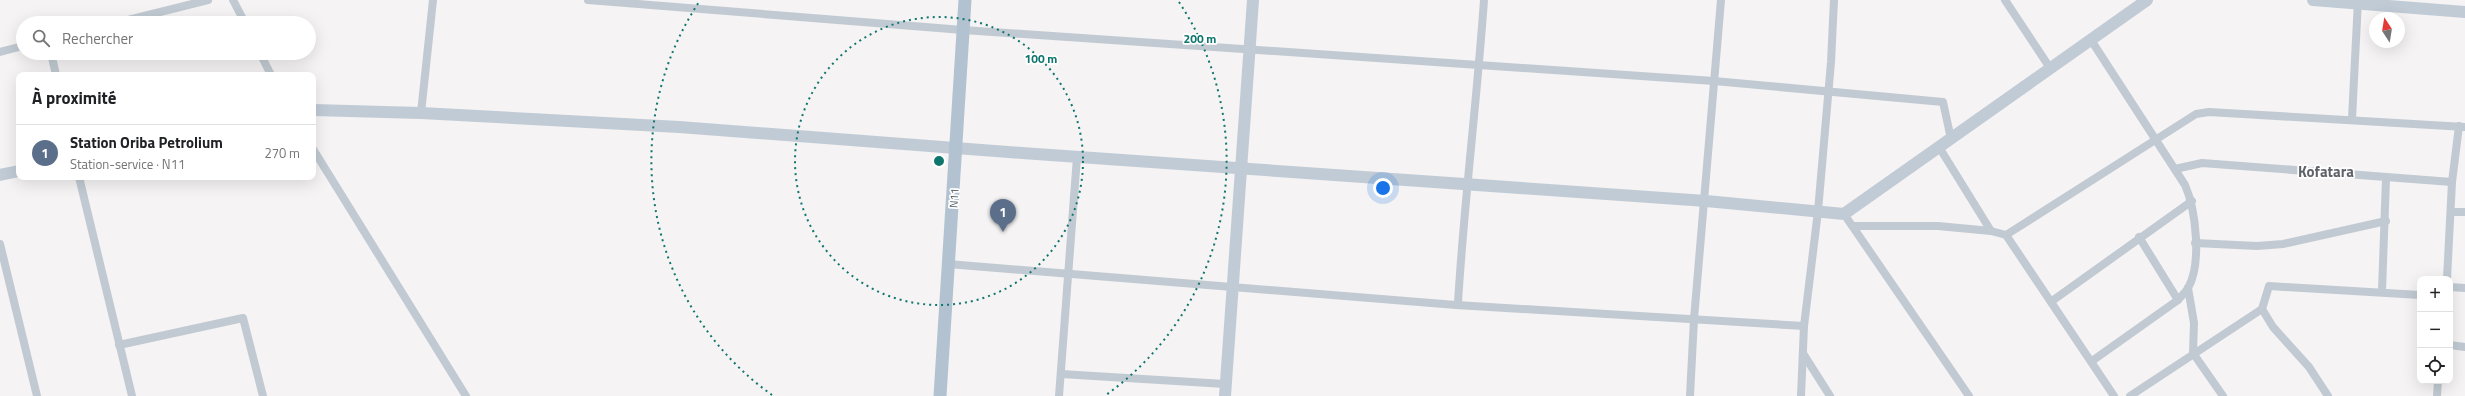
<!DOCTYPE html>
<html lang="fr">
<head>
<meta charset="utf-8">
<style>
	body { margin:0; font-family:"Titillium Web",sans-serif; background:#f6f6f6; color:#202124 }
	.controls { position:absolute; right:12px; bottom:12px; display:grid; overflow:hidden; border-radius:8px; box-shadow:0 4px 16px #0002 }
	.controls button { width:36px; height:36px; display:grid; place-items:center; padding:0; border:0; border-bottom:1px solid #e0e0e0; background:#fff; color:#202124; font:20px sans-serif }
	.compass { position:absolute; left:2369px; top:12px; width:36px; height:36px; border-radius:50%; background:#fff; box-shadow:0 4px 16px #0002; rotate:348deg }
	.you { position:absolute; left:1383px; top:188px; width:14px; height:14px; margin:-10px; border:3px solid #fff; border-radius:50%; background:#1a73e8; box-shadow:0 0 0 6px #1a73e833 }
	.badge { display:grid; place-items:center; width:26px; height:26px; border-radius:50%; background:#db2777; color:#fff; font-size:13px; font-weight:700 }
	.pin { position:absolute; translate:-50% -33px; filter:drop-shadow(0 1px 2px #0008) }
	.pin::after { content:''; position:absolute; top:21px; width:14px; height:12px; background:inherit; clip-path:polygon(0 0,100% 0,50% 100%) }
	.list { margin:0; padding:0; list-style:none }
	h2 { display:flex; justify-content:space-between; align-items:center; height:52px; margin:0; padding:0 16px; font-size:17px }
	h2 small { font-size:13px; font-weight:400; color:#757577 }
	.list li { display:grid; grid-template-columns:26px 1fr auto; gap:12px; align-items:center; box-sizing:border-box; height:56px; padding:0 16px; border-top:1px solid #e0e0e0 }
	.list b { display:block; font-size:15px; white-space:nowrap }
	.list p { margin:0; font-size:13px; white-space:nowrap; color:#757577 }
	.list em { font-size:13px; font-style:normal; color:#757577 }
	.icon { flex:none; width:22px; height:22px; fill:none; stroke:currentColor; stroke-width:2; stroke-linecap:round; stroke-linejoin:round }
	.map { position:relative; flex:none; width:2465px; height:396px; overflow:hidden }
	.search { position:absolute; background:#fff; box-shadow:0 4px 16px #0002; left:16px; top:16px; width:300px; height:44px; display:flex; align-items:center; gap:10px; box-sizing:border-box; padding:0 14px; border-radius:22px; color:#757577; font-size:15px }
	.panel { position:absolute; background:#fff; box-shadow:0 4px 16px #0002; left:16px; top:72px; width:300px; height:108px; border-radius:8px }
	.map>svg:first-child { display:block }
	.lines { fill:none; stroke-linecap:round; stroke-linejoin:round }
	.street { stroke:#c1cad2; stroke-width:8 }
	.secondary { stroke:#c1cbd6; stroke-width:12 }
	.primary { stroke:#b3c2d1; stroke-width:13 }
	.ring { fill:none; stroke:#0f766e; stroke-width:2; stroke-dasharray:2 4 }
	.labels { text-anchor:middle; stroke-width:3.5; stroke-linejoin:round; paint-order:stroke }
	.street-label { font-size:11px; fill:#4a5661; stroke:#fff }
	.district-label { font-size:15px; font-weight:bold; fill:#5f6368; stroke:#fff }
	.centre { fill:#0f766e; stroke:#fff; stroke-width:2 }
	.ring-label { font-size:12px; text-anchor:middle; font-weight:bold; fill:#0f766e; stroke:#fff; stroke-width:3.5; stroke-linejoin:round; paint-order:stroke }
</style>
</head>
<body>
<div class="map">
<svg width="2465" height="396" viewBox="0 0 2465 396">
	<rect width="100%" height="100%" fill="#f5f3f3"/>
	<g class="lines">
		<g class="street">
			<polyline points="233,0 245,23"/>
			<polyline points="588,0 963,30 1714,81 1943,102 1951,139"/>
			<polyline points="2005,0 2050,68"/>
			<polyline points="116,23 208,0"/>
			<path d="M2091,40l94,145c11,25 17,79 3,103 -2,4 -7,8 -10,12l-86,61"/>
			<polyline points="0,52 23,46"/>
			<polyline points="51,53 56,75"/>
			<polyline points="260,53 271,75"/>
			<polyline points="421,113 433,0"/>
			<polyline points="2352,119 2358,0"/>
			<polyline points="1939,147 1991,231 2006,235 2114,396"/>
			<polyline points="313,149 466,396"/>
			<polyline points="2175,169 2202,163 2452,182"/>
			<polyline points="79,177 132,396"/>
			<polyline points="2451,212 2465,212"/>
			<polyline points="1844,214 1969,396"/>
			<polyline points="1853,226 1938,226 1991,231"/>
			<polyline points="2006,235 2196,114 2209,112 2465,127"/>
			<polyline points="2139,237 2178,300"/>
			<polyline points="2195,243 2257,246 2283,244 2386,221"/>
			<polyline points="0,244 37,396"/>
			<polyline points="948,264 1456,305 1804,326"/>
			<polyline points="2447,279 2452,182 2459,126"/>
			<polyline points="2450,287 2465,288"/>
			<polyline points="2188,288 2194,323 2193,353 2223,396"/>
			<polyline points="2382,291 2386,179"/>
			<polyline points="2052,301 2192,201"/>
			<path d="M1458,303c6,-101 19,-202 26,-303"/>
			<polyline points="2262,309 2273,327 2309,367 2328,396"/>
			<polyline points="119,345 243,318 263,396"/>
			<polyline points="2450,345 2465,347"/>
			<polyline points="1804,355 1830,396"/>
			<polyline points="1061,374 1225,384"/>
			<polyline points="1059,396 1077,157"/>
			<polyline points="1690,396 1694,319 1721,0"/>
			<polyline points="1801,396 1804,326 1818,211 1831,62 1834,0"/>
			<polyline points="2130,396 2262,309 2269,286 2420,295"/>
			<polyline points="2437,396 2438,381"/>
		</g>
		<g class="secondary">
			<polyline points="2313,0 2465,12"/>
			<polyline points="313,110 421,113 679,127 1022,153 1706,201 1844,214 2147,0"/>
			<polyline points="0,175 19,171"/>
			<polyline points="1225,396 1253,0"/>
		</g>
		<polyline class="primary" points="940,396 965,0"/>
	</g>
	<g class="ring">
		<circle cx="939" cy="161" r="144"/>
		<path d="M772 395A288 288 0 0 1 699 2M1179 2A288 288 0 0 1 1106 395"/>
	</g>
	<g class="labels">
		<g class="street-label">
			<text transform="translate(954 198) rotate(-86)" y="4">N11</text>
		</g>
		<g class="district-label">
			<text x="2326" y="177">Kofatara</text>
		</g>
	</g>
	<circle cx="939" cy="161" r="6" class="centre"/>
	<g class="ring-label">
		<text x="1200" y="43">200 m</text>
		<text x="1041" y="63">100 m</text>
	</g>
</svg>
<div class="controls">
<button>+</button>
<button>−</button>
<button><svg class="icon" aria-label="locate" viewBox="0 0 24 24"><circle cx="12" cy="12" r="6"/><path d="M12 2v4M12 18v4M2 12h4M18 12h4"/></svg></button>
</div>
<svg class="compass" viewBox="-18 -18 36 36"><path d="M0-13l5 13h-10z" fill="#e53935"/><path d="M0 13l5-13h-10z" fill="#757577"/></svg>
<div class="you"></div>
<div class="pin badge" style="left:1003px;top:232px;background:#5c6f8a">1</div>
<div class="search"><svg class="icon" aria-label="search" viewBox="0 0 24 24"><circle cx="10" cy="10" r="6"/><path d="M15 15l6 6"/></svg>Rechercher</div>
<section class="panel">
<h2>À proximité<small></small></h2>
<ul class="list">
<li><span class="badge" style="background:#5c6f8a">1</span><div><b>Station Oriba Petrolium</b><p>Station-service · N11</p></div><em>270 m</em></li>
</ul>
</section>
</div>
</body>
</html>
